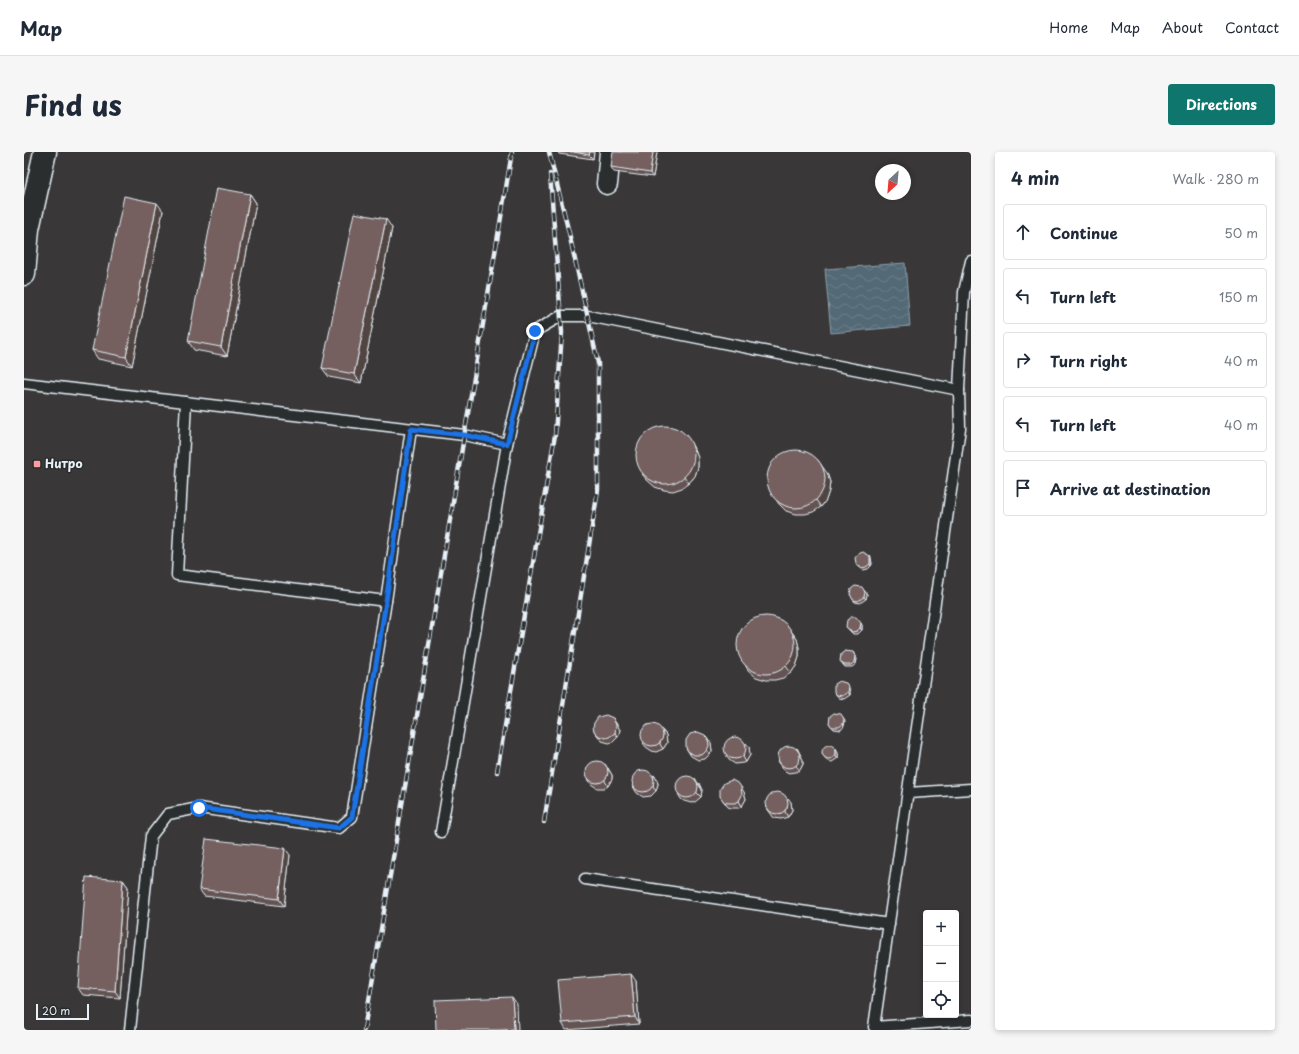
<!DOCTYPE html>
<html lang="en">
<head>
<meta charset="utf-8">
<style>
	body { margin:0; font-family:"Playpen Sans",sans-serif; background:#f6f6f7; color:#1f2937 }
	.controls { position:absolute; right:12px; bottom:12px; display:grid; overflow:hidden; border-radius:4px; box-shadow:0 2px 6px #0003 }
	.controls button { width:36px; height:36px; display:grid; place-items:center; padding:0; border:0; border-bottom:1px solid #e0e1e3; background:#fff; color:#1f2937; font:20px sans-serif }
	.compass { position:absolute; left:851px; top:12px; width:36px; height:36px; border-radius:50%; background:#fff; box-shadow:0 2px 6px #0003; rotate:206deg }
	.scale { position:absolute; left:12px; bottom:10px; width:53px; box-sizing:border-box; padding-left:4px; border:2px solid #e8f1f8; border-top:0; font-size:11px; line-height:14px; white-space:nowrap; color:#e8f1f8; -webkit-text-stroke:3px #2a2d2e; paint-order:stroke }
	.stop { position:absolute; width:12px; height:12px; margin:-9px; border:3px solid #1a73e8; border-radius:50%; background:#fff }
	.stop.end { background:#1a73e8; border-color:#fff; box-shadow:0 1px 4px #0008 }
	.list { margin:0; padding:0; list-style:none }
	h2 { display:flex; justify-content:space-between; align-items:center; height:52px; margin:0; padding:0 16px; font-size:17px }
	h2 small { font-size:13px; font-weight:400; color:#747a83 }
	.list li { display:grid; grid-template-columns:26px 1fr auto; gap:12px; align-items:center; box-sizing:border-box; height:56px; margin:0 8px 8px; padding:0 8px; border:1px solid #e0e1e3; border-radius:4px }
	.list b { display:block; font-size:15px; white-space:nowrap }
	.list em { font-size:13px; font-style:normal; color:#747a83 }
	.icon { flex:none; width:22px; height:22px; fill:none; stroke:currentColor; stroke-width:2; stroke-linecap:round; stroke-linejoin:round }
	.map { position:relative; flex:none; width:947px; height:878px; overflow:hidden; border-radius:4px }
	header { display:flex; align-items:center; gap:24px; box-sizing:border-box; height:56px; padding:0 20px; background:#fff; border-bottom:1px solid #e0e1e3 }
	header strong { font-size:19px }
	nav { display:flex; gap:22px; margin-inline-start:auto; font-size:14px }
	.intro { display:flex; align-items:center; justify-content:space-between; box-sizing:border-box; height:96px; padding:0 24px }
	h1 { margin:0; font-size:28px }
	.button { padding:10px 18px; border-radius:4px; background:#0f766e; color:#fff; font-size:14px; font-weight:700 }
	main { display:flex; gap:24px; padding:0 24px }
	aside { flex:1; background:#fff; border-radius:4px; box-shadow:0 2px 6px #0003 }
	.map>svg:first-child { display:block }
	.water { fill:url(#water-waves); stroke:#8e9faa }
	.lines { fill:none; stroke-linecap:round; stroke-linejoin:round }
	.service-casing { stroke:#e8f1f8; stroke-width:13 }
	.minor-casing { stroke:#e8f1f8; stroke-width:23 }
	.primary-casing { stroke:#e8f1f8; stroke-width:25 }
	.service { stroke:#2a2d2e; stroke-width:10 }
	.minor { stroke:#2a2d2e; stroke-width:20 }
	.primary { stroke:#2a2d2e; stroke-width:22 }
	.rail-casing { stroke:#e8f1f8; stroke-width:4.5 }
	.rail { stroke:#2a2d2e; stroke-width:3; stroke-dasharray:9; stroke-linecap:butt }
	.wall { fill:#645352; stroke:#e8f1f8 }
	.shaded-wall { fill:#514442; stroke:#e8f1f8 }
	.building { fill:#74615f; stroke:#e8f1f8 }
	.route { stroke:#1a73e8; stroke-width:5 }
	.poi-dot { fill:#ff9aa2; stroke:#2a2d2e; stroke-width:1.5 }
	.labels { text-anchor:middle; stroke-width:3; stroke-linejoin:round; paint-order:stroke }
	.poi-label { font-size:12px; font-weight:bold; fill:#e8f1f8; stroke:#2a2d2e; text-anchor:start }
</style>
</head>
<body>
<header>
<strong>Map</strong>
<nav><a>Home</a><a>Map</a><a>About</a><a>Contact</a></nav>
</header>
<div class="intro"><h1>Find us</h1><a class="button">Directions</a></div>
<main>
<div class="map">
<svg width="947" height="878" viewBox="0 0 947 878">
	<defs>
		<pattern id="water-waves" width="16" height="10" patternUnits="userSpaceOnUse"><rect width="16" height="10" fill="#526976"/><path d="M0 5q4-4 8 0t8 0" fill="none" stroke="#6b7f8a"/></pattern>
	</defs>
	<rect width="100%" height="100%" fill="#393738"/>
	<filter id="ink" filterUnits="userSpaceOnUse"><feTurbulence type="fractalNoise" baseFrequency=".025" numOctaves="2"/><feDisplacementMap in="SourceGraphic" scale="8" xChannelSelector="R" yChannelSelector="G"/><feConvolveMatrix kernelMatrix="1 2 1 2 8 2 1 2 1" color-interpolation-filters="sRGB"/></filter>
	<g filter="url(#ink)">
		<polygon class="water" points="881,111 886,174 807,181 801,117"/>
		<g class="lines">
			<g class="service-casing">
				<g id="service">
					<polyline points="947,109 940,140 935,238 936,276 850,875 947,868"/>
					<polyline points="0,231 440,283 483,292"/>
					<polyline points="162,250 153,423 362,449"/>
					<polyline points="884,641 947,637"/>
					<polyline points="417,680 483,292 511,179 537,164 564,164 935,238"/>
					<polyline points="561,727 865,772"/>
					<polyline points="106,878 127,684 144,662 175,656 315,676 328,665 362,449 387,277"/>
				</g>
			</g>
			<g class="minor-casing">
				<polyline id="minor" points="583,32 586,0"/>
			</g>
			<g class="primary-casing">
				<polyline id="primary" points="0,122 4,77 21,0"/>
			</g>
			<use href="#service" class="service"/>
			<use href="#minor" class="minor"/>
			<use href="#primary" class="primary"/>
			<g class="rail-casing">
				<g id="rail">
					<polyline points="473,620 531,283 538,180 526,22"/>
					<polyline points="520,670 574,338 574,211 545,81 525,0"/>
					<polyline points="340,878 488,0"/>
				</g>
			</g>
			<use href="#rail" class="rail"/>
		</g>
		<g class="wall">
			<polygon points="534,0 570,0 569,7 535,2"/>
			<polygon points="633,0 629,25 590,20 587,15"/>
			<polygon points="226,42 232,51 203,204 170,198 164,189"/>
			<polygon points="139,59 108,214 74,207 68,198"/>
			<polygon points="368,76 337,231 305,225 298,216"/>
			<polygon points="671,298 674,306 674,315 671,324 665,331 658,336 649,339 640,338 631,335 623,328 618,322"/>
			<polygon points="803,321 806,330 805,339 802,348 797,355 789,360 781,362 772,362 762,359 755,352 750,345"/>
			<polygon points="846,404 847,406 848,412 847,414 844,417 839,418 833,413 832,411"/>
			<polygon points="826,442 843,442 842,447 836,451 831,450"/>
			<polygon points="763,473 773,487 775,496 775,505 772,514 767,521 759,526 751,528 742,528 732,525 724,518 720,511"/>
			<polygon points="838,473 838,478 834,482 829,482 822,475"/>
			<polygon points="833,507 832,512 828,515 821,515 816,509"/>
			<polygon points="826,538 826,543 820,547 815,546 810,540"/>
			<polygon points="821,569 820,574 817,578 810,577 805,571"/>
			<polygon points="592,571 596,578 594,585 589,590 585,591 578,589 570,579"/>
			<polygon points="638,578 642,583 643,591 639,597 632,600 628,599 622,595 619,591"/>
			<polygon points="687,591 688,599 686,602 681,607 674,608 667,604 662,596"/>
			<polygon points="725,595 726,603 722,610 719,611 711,612 705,608 702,603"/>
			<polygon points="773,596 779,608 779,612 776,618 772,620 765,621 761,619 754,609"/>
			<polygon points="798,601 814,601 814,606 808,610 803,609"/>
			<polygon points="584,616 588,623 588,627 584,634 581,636 573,636 567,632 564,627"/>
			<polygon points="630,623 633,628 634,632 632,639 627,644 619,645 613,641 608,633"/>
			<polygon points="675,631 678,638 677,645 671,650 667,651 660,649 657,647 654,642"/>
			<polygon points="720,640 722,647 718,654 715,656 707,656 704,655 696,644"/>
			<polygon points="767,650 768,658 764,665 757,667 750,666 742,655"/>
			<polygon points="266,703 260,754 180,744 175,737"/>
			<polygon points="99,728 104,735 96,846 59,843 54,836"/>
			<polygon points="612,829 615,872 542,878 538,871"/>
		</g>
		<g class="shaded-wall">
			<polygon points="566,0 570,0 569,7 565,3"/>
			<polygon points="629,0 633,0 629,25 626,21"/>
			<polygon points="226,42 232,51 203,204 197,195"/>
			<polygon points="133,51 139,59 108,214 102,205"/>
			<polygon points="362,67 368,76 337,231 330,222"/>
			<polygon points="662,283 671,298 674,306 674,315 671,324 665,331 660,324"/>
			<polygon points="793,307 803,321 806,330 805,339 802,348 797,355 792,348"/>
			<polygon points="846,404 847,406 848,412 847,414 846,412"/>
			<polygon points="840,438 843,442 842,447 840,445"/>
			<polygon points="837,471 838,473 838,478 836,476"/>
			<polygon points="768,481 773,487 775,496 775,505 772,514 767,521 762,514"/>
			<polygon points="829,500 833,507 832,512 830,510"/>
			<polygon points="822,531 826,538 826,543 824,540"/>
			<polygon points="819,565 821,569 820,574 819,572"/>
			<polygon points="589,566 596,578 594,585 591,581"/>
			<polygon points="638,578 642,583 643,591 639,597 636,592"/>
			<polygon points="684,586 687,591 688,599 686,602 683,598"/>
			<polygon points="722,591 725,595 726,603 722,610 719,605"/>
			<polygon points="773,596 779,608 779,612 776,618 772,614"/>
			<polygon points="812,596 814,601 814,606 812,604"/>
			<polygon points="581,612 588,623 588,627 584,634 581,629"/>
			<polygon points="630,623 633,628 634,632 632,639 629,635"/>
			<polygon points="671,626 678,638 677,645 673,641"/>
			<polygon points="717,635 720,640 722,647 718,654 715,649"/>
			<polygon points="764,646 767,650 768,658 764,665 761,660"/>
			<polygon points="261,696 266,703 260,754 255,747"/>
			<polygon points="99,728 104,735 96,846 91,839"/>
			<polygon points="607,822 612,829 615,872 611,865"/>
			<polygon points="488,845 493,852 494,878 490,878 490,877"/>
		</g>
		<g class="building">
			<polygon points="550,0 566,0 565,3"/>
			<polygon points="589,0 629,0 626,21 587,15"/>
			<polygon points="193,36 226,42 197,195 164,189"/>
			<polygon points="100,44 133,51 102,205 68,198"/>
			<polygon points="330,61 362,67 330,222 298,216"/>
			<circle cx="641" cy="303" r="29"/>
			<circle cx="772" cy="327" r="29"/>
			<polygon points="839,400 846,404 846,412 842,415 837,416 832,411 831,406 834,402"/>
			<polygon points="831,434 838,435 841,440 840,445 834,449 829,448 826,442 827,437"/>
			<circle cx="742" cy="493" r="29"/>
			<polygon points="827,465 832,465 837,471 836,476 833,479 828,480 822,475 823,468"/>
			<polygon points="821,499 829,500 831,504 830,510 827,513 820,513 816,509 817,502"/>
			<polygon points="815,529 822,531 825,535 824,540 818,544 813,543 810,540 810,532"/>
			<polygon points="810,561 817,562 820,567 819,572 815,575 808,575 805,571 806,564"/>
			<polygon points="582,563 589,566 592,573 591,581 585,585 582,586 575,584 570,579 569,575 570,571 574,565"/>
			<circle cx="628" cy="583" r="11"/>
			<polygon points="674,580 681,583 684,586 685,594 683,598 678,603 670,603 664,599 662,596 662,588 666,582"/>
			<circle cx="711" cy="596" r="11"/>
			<circle cx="805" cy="600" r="7"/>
			<circle cx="765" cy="605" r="11"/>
			<circle cx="573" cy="620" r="11"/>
			<circle cx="619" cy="629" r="11"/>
			<circle cx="663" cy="635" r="11"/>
			<polygon points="708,628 715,632 717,635 718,643 715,649 711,651 704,651 700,650 696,644 696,637 700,631"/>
			<circle cx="753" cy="651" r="11"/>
			<polygon points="182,687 261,696 255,747 175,737"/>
			<polygon points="62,725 99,728 91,839 54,836"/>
			<polygon points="607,822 611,865 538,871 534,828"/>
			<polygon points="488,845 490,877 475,878 412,878 411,848"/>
		</g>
	</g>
	<g class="lines" filter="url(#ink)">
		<polyline class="route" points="175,656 315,676 328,665 362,449 387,277 440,283 483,292 511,179"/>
	</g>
	<rect class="poi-dot" x="9" y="308" width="8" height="8" rx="2"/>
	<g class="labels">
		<g class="poi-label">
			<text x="21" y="316">Нитро</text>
		</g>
	</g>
</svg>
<div class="controls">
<button>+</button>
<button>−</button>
<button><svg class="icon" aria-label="locate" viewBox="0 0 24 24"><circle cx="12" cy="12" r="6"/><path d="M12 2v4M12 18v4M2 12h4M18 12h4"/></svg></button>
</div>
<svg class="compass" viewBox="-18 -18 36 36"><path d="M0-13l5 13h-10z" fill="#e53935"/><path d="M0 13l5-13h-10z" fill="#747a83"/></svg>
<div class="scale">20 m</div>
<div class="stop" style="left:175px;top:656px"></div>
<div class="stop end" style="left:511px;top:179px"></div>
</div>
<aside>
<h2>4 min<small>Walk · 280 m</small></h2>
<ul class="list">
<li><svg class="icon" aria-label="ahead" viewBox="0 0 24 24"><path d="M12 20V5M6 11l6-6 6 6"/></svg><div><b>Continue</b></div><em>50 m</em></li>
<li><svg class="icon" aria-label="left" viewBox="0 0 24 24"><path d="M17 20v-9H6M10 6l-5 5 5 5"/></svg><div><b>Turn left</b></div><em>150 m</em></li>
<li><svg class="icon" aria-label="right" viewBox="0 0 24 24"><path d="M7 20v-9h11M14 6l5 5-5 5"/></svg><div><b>Turn right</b></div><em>40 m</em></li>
<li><svg class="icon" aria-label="left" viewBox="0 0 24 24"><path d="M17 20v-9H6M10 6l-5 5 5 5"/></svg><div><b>Turn left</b></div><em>40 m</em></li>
<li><svg class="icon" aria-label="arrive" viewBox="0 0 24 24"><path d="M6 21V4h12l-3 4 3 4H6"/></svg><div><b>Arrive at destination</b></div></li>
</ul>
</aside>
</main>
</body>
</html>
